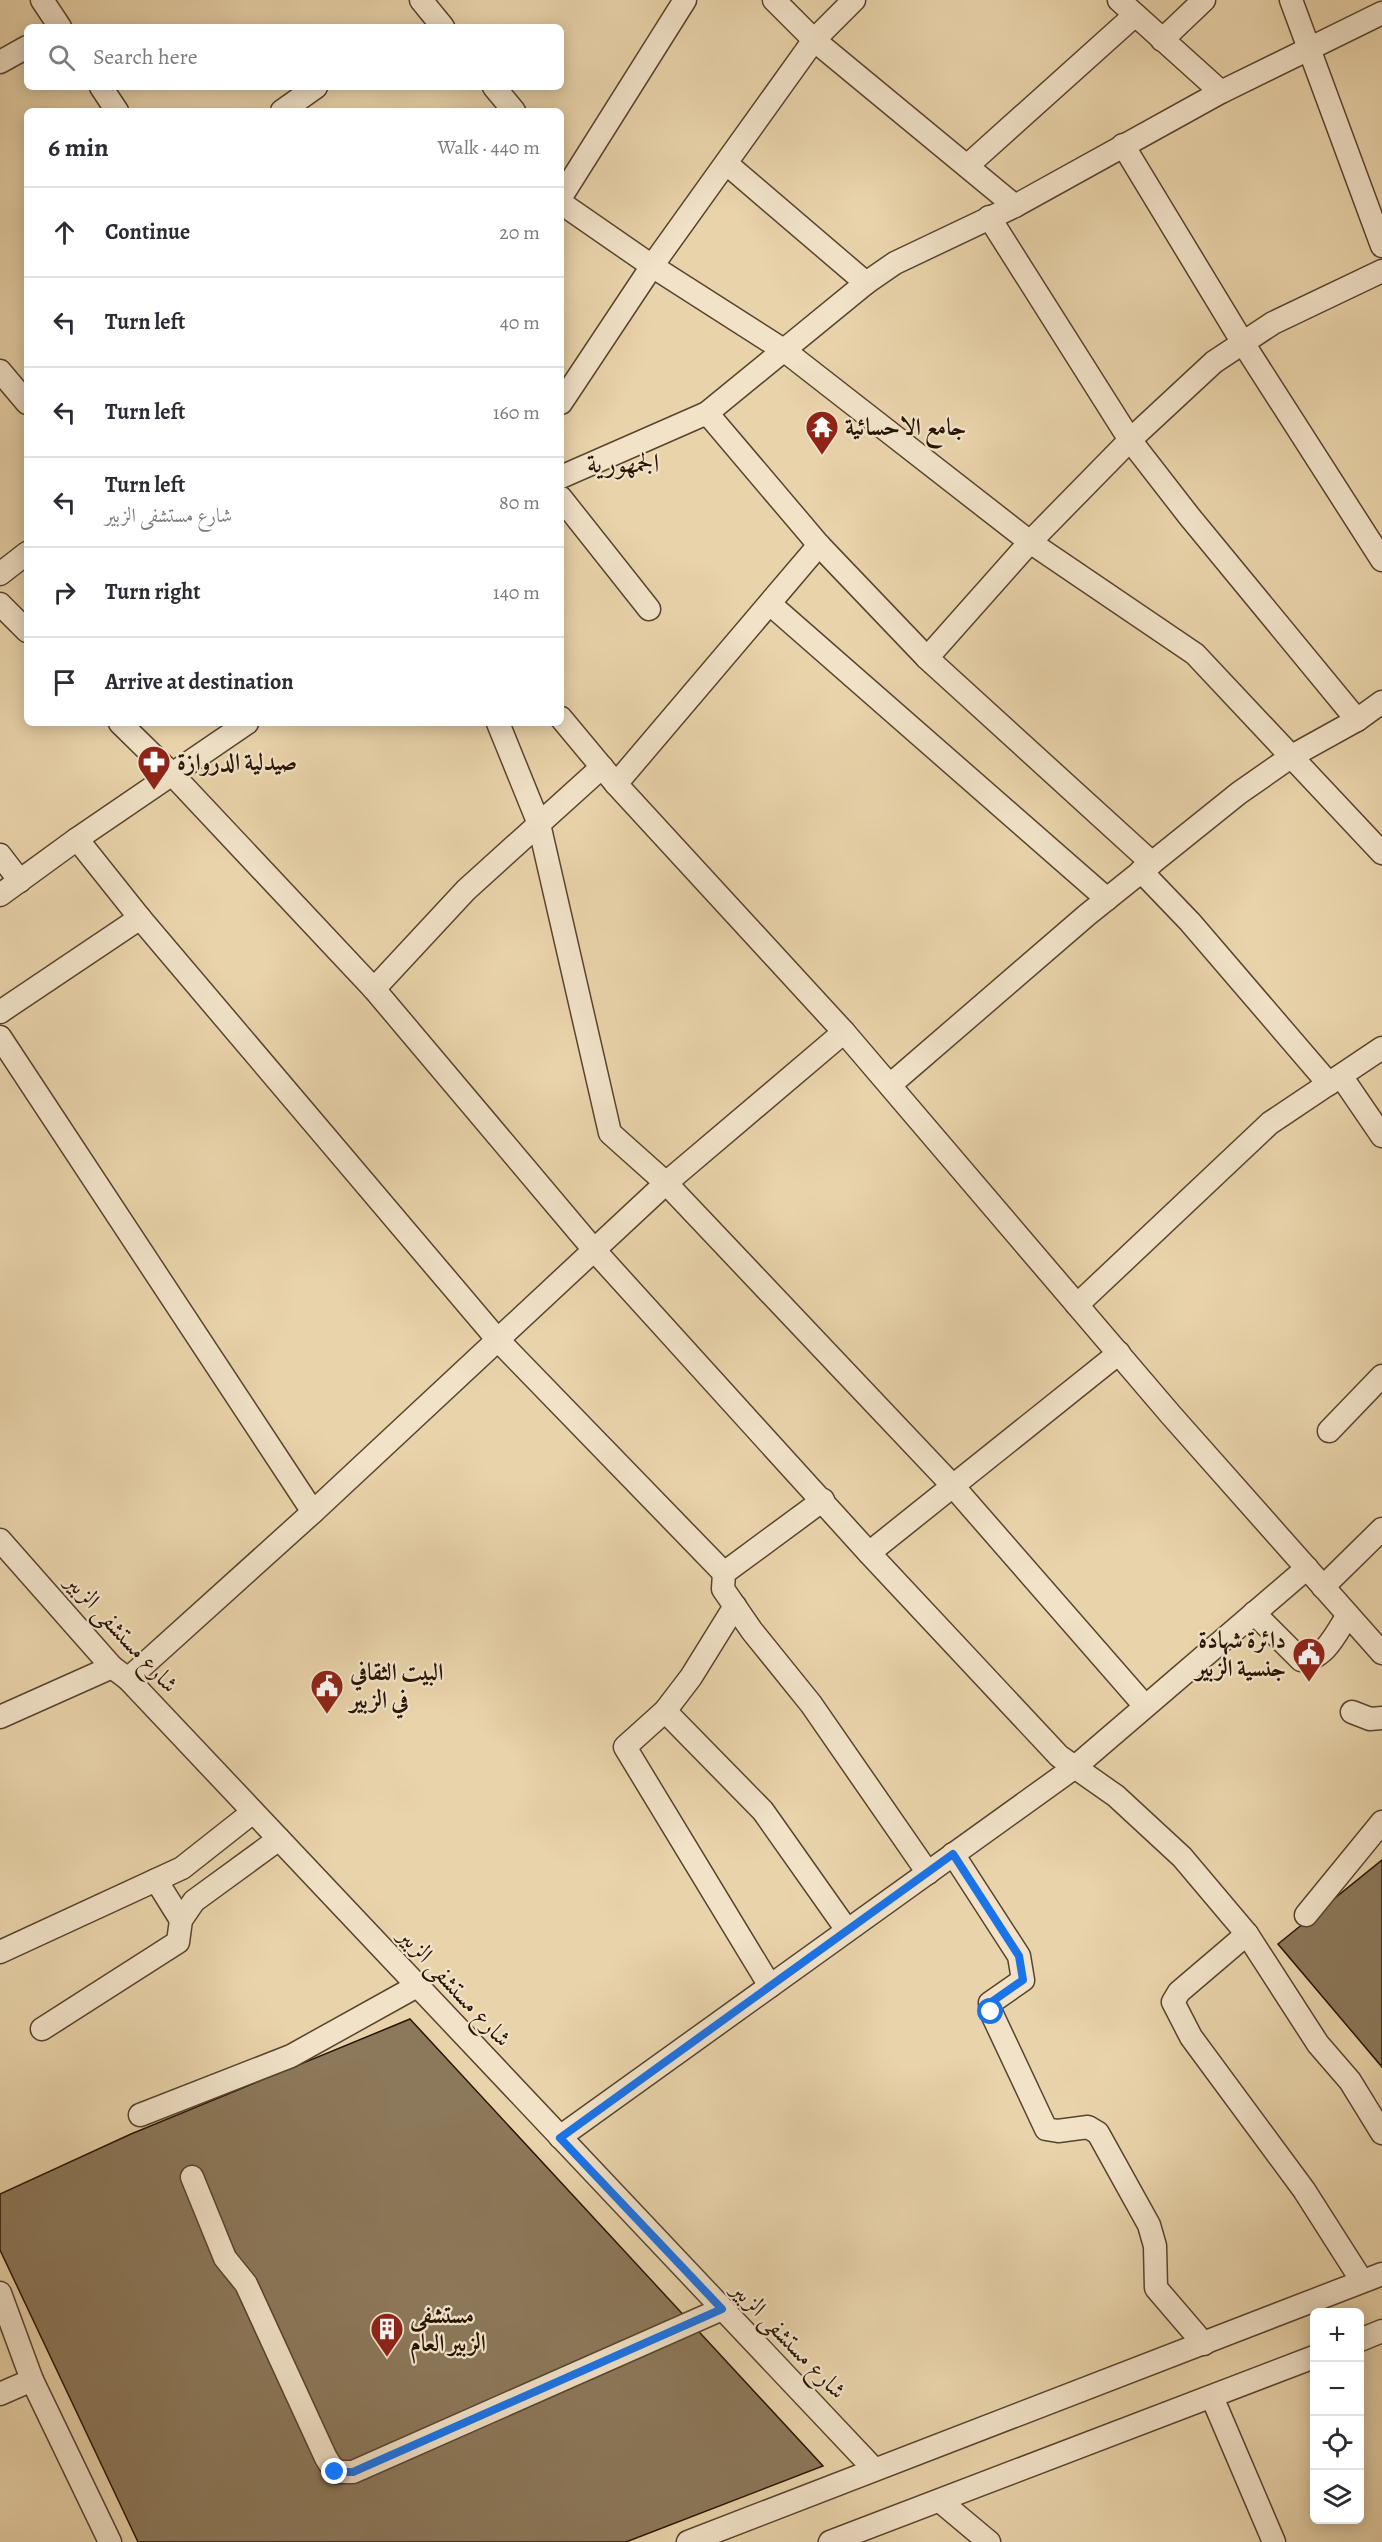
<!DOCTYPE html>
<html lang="en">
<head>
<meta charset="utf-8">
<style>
	body { margin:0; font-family:Alegreya,Amiri,serif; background:#f2f2f3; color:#2b2b33 }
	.controls { position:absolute; right:18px; bottom:18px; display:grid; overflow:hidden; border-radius:9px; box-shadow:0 3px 15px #0003 }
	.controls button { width:54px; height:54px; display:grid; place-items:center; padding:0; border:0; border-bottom:2px solid #e1e1e2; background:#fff; color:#2b2b33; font:30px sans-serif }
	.stop { position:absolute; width:18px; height:18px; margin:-14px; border:4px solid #1a73e8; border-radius:50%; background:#fff }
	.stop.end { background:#1a73e8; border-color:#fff; box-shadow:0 2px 6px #0008 }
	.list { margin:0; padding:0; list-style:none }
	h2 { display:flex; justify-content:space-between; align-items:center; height:78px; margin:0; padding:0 24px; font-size:26px }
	h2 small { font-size:20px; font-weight:400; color:#7c7c81 }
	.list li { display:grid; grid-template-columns:39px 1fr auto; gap:18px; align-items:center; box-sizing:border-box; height:90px; padding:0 24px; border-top:2px solid #e1e1e2 }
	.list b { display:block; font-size:22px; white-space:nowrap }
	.list p { margin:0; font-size:20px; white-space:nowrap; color:#7c7c81 }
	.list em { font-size:20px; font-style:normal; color:#7c7c81 }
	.icon { flex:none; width:33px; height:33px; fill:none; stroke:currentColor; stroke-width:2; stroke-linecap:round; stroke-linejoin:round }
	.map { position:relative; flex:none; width:1382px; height:2542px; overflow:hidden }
	.search { position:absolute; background:#fff; box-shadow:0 3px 15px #0003; left:24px; top:24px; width:540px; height:66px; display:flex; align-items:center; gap:15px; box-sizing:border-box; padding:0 21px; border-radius:9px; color:#7c7c81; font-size:22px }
	.panel { position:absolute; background:#fff; box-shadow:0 3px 15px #0003; left:24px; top:108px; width:540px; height:618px; border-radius:9px }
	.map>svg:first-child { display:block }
	.building { fill:#8c785a; stroke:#281504; stroke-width:1.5 }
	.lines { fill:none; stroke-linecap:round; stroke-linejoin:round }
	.minor-casing { stroke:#58442e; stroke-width:25 }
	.minor { stroke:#f1e2c8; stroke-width:22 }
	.route { stroke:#1a73e8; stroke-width:8 }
	.labels { text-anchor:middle; stroke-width:4.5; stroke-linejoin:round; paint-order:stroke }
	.poi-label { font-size:24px; font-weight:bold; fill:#281504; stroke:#f1e2c8; text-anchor:start }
	.street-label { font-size:24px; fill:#281504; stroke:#f1e2c8 }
	.quarter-label { font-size:27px; fill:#281504; stroke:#f1e2c8 }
</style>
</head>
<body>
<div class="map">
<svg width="1382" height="2542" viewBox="0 0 1382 2542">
	<rect width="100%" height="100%" fill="#e9d3aa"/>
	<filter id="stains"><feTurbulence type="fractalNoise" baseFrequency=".00333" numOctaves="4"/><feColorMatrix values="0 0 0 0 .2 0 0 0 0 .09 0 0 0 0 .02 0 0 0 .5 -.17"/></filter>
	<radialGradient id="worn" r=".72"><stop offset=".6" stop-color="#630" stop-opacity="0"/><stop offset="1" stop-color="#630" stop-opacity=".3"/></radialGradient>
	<g class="building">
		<polygon points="1382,1860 1382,2067 1278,1944"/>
		<polygon points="410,2019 823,2466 626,2542 138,2542 0,2250 0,2194 131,2134"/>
	</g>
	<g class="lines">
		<g class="minor-casing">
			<g id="minor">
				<polyline points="42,0 60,27"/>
				<polyline points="421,0 443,27"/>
				<polyline points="774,0 814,40 1015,206"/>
				<polyline points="1119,0 1221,92"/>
				<polyline points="1291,0 1382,246"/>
				<polyline points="1162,40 1204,0"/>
				<polyline points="0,62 27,47"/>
				<polyline points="101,87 117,111"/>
				<polyline points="494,87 514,111"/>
				<polyline points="282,111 316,87"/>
				<polyline points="1123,145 1243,343 1382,560"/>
				<polyline points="727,164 866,283"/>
				<polyline points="967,166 1135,15"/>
				<polyline points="561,197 685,0"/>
				<polyline points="561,203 652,266 785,351 1030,542 1195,654 1382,853"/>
				<polyline points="989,217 1130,440 1189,516 1357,720"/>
				<polyline points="0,371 27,403"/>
				<polyline points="561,403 652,266 814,40 854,0"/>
				<polyline points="707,413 819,545 927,658 1152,863"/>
				<polyline points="561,477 707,413 866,283 895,263 1015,206 1221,92 1382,13"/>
				<polyline points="561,498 649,609"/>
				<polyline points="0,574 27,553"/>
				<polyline points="0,604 27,631"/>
				<polyline points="770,604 1107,899"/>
				<polyline points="927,658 1030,542 1130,440 1214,362 1273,323 1382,271"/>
				<polyline points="561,718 616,784 844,1032 1171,1415 1382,1653"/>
				<polyline points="120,723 172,774 374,989 595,1251 869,1553 1059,1756 1116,1796 1182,1857 1247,1934 1318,2044 1350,2081 1382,2133"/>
				<polyline points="498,723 539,824 610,1133 666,1183 953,1486 1145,1706"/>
				<polyline points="616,784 819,545"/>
				<polyline points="77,839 140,918 497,1339 724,1573"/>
				<polyline points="0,855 20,881"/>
				<polyline points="1141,871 1190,922 1329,1084"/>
				<polyline points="0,895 77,839 247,723"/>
				<polyline points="374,989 466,890 602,767"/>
				<polyline points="0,1012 140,918"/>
				<polyline points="0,1037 313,1512"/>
				<polyline points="1341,1076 1382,1136"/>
				<polyline points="890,1085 1087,915 1239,793 1292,756 1357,720 1382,702"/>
				<polyline points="1077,1305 1270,1123 1382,1048"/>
				<polyline points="1329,1431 1382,1376"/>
				<polyline points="823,1500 724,1573 723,1589 752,1631 811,1704 928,1873"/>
				<polyline points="0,1540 112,1667 128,1679 874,2469"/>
				<polyline points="869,1553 1119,1353"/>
				<polyline points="1323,1587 1382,1529"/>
				<polyline points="735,1606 691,1677 665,1711 625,1747 770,1986"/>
				<path d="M1254,1613l47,47c24,0 35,-27 47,-45"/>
				<polyline points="128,1679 313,1512 666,1183 844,1032"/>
				<polyline points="665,1711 763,1811 847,1930"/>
				<polyline points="1352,1712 1370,1719 1382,1718"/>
				<polyline points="0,1717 112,1667"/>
				<polyline points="953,1854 1019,1956 1023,1980 990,2003 991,2012 1046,2129 1058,2131 1088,2127 1098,2133 1149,2225 1155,2246 1156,2288 1204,2344"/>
				<polyline points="156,1880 181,1920"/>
				<polyline points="1306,1915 1382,1822"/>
				<polyline points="1247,1934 1179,1992 1173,2002 1191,2037 1304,2190 1362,2281"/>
				<polyline points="0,1952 182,1868 253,1812"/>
				<polyline points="42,2029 178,1942 181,1920 194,1901 279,1839"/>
				<polyline points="140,2115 291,2056 417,1986"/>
				<polyline points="560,2137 1075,1767 1307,1568"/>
				<polyline points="192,2177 225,2258 246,2284 326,2458 335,2472 353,2472 722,2309"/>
				<polyline points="0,2293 32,2380 110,2542"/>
				<polyline points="1360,2340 1382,2331"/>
				<polyline points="0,2394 32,2380"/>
				<polyline points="1212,2397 1274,2542"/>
				<polyline points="940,2501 989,2542"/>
				<polyline points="688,2542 1382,2274"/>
				<polyline points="830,2542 1314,2357"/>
			</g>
		</g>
		<use href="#minor" class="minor"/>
	</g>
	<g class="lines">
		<polyline class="route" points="335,2472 353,2472 722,2309 560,2138 953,1854 1019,1956 1023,1980 990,2003 991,2012"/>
	</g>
	<defs>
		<g id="temple-pin" transform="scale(1.725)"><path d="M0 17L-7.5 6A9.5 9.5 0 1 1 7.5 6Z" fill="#8f2418" stroke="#f1e2c8"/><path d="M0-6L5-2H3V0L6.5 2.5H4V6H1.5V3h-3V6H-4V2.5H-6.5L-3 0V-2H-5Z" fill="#fff"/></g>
		<g id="pharmacy-pin" transform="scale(1.725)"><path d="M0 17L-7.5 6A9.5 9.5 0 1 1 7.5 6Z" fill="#8f2418" stroke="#f1e2c8"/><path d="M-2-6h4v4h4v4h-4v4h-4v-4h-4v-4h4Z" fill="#fff"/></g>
		<g id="civic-pin" transform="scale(1.725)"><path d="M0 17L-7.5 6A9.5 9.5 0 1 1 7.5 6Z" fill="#8f2418" stroke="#f1e2c8"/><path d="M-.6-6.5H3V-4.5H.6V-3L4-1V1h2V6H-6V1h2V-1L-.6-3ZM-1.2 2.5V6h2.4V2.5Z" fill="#fff"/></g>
		<g id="building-pin" transform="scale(1.725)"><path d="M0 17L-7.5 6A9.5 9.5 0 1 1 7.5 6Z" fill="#8f2418" stroke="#f1e2c8"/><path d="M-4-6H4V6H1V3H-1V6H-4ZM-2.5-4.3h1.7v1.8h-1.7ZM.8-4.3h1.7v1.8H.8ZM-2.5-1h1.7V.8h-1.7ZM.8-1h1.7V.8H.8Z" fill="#fff"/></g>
	</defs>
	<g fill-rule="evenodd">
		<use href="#temple-pin" x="822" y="427"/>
		<use href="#pharmacy-pin" x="154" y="762"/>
		<use href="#civic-pin" x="1309" y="1654"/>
		<use href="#civic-pin" x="327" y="1686"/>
		<use href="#building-pin" x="387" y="2329"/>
	</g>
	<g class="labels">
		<g class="poi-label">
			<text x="845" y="435">جامع الاحسائية</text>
			<text x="177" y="770">صيدلية الدروازة</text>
			<text x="1286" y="1648" text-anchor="end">دائرة شهادة<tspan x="1286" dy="28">جنسية الزبير</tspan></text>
			<text x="350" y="1680">البيت الثقافي<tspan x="350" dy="28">في الزبير</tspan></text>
			<text x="410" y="2323">مستشفى<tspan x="410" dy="28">الزبير العام</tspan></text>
		</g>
		<g class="street-label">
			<text transform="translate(122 1633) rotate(47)" y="8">شارع مستشفى الزبير</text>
			<text transform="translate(455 1987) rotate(47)" y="8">شارع مستشفى الزبير</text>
			<text transform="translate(789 2340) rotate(46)" y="8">شارع مستشفى الزبير</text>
		</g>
		<g class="quarter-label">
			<text x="623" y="472">الجمهورية</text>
		</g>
	</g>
	<rect width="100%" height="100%" filter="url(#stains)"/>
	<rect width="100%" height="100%" fill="url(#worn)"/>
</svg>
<div class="controls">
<button>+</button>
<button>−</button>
<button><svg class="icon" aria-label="locate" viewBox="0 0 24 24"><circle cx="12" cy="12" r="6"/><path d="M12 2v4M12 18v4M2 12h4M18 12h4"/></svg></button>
<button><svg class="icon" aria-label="layers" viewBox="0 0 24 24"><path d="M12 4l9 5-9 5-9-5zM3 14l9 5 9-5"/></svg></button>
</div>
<div class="stop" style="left:991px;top:2012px"></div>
<div class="stop end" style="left:335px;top:2472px"></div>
<div class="search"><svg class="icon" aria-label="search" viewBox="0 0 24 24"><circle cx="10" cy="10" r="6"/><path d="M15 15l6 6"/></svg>Search here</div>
<section class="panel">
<h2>6 min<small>Walk · 440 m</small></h2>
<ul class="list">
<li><svg class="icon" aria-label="ahead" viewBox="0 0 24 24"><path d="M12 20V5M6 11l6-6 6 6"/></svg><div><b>Continue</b></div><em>20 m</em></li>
<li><svg class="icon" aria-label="left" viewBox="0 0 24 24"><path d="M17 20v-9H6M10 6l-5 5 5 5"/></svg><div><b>Turn left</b></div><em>40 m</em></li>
<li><svg class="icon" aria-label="left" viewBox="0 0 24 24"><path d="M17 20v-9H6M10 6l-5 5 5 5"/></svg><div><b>Turn left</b></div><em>160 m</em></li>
<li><svg class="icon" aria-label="left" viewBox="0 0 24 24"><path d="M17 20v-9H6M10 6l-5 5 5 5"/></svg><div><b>Turn left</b><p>شارع مستشفى الزبير</p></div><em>80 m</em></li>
<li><svg class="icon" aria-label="right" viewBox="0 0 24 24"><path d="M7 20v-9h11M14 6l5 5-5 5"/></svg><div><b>Turn right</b></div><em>140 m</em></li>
<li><svg class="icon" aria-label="arrive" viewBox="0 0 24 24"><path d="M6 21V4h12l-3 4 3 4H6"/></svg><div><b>Arrive at destination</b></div></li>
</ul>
</section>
</div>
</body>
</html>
